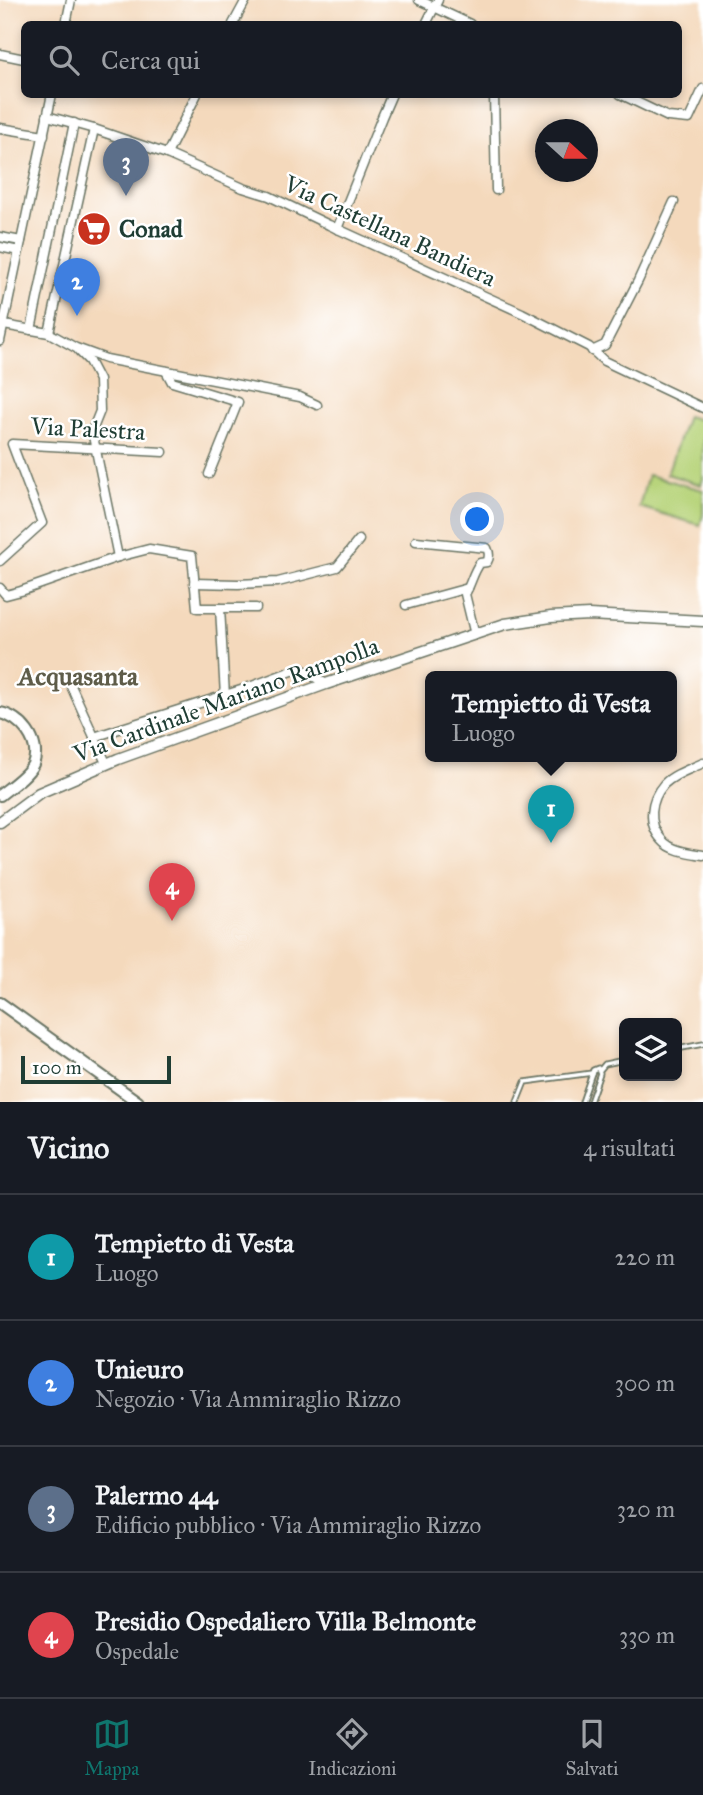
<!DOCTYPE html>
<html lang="it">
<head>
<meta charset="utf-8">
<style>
	body { margin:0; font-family:"IM FELL Great Primer",serif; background:#242831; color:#f1f3f6 }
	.controls { position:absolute; right:21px; bottom:21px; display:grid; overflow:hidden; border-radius:10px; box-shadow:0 4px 10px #0003 }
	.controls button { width:63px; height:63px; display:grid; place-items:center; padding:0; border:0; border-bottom:2px solid #363941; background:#171b24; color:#f1f3f6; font:35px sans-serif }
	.compass { position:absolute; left:535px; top:119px; width:63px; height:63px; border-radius:50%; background:#171b24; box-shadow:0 4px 10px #0003; rotate:111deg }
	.scale { position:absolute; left:21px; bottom:18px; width:150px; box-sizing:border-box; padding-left:7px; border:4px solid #1f3d34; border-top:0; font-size:19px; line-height:24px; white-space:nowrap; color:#1f3d34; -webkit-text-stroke:5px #fff; paint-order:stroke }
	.you { position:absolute; left:478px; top:520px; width:24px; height:24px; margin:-18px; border:5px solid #fff; border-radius:50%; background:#1a73e8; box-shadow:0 0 0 10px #1a73e833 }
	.badge { display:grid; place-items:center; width:46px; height:46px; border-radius:50%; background:#0f766e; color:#fff; font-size:23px; font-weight:700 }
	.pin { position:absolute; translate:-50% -58px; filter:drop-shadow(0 2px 4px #0008) }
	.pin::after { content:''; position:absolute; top:37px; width:24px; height:21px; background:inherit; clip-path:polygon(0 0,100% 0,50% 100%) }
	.popup { position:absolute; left:425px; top:671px; width:252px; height:91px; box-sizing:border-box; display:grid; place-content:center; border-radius:10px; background:#171b24; filter:drop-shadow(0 2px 5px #0005); font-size:23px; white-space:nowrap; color:#9ea1a6 }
	.popup b { font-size:26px; color:#f1f3f6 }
	.popup::after { content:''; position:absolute; left:50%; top:100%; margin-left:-14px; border:14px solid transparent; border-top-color:#171b24 }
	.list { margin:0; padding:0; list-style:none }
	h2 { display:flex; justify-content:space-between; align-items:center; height:91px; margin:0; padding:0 28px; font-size:30px }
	h2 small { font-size:23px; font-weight:400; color:#9ea1a6 }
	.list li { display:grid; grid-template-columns:46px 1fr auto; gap:21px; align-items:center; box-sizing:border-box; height:126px; padding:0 28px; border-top:2px solid #363941 }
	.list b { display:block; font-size:26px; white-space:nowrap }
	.list p { margin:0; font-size:23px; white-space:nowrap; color:#9ea1a6 }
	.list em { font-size:23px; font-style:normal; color:#9ea1a6 }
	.icon { flex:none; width:38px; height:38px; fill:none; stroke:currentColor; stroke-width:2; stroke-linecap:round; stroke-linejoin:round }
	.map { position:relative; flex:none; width:703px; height:1102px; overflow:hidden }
	.search { position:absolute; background:#171b24; box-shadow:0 4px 10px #0003; left:21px; right:21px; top:21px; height:77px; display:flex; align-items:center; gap:18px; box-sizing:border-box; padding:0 24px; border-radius:10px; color:#9ea1a6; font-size:26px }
	.sheet { height:595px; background:#171b24 }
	nav { display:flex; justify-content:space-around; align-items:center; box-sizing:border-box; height:98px; border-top:2px solid #363941; background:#171b24; font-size:19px; color:#9ea1a6 }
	nav a { display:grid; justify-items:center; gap:4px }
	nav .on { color:#0f766e }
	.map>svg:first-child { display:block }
	.park { fill:#b8d47b; stroke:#6c8858; stroke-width:2 }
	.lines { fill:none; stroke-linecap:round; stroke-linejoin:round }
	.service-casing { stroke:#6a7464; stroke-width:7 }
	.minor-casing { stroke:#6a7464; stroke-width:11 }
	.tertiary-casing { stroke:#6a7464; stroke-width:13 }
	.secondary-casing { stroke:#6a7464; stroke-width:14 }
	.service { stroke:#fff; stroke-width:3.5 }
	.minor { stroke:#fff; stroke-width:8 }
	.tertiary { stroke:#fff; stroke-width:10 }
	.secondary { stroke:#fff; stroke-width:10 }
	.labels { text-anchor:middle; stroke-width:5; stroke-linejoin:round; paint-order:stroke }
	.poi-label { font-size:24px; font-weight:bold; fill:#1f3d34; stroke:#fff; text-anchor:start }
	.street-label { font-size:24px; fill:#1f3d34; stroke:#fff }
	.neighbourhood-label { font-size:26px; font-weight:bold; fill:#5e5c49; stroke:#fff }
</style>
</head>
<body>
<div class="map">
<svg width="703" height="1102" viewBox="0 0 703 1102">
	<rect width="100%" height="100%" fill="#fff"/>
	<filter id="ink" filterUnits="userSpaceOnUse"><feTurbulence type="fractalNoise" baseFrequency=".0143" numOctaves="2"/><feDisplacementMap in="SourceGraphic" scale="14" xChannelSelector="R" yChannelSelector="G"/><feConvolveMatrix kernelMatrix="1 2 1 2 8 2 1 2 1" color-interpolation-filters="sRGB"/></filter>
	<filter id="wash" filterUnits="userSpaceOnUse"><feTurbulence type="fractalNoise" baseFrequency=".00686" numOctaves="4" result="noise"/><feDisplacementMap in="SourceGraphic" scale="28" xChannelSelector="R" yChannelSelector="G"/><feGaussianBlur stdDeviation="1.57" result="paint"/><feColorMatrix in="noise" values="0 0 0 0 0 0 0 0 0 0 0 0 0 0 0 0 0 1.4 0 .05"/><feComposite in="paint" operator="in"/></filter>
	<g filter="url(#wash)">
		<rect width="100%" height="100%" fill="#f4d9bc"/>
		<g class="park">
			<polygon points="687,416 703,421 703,479 701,485 667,474"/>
			<polygon points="648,475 703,490 703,515 700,525 639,507"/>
		</g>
	</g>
	<g filter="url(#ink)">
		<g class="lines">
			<g class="service-casing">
				<g id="service">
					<polyline points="677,1049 703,1044"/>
					<polyline points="600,1070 605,1064 624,1060"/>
					<polyline points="517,1102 525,1082 592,1073"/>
					<polyline points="582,1102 593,1070 598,1068 600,1073 590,1102"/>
				</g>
			</g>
			<g class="minor-casing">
				<g id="minor">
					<polyline points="419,0 470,24"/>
					<polyline points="66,24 71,0"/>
					<polyline points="233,24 246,0"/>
					<polyline points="426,24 438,0"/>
					<polyline points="0,54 24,59"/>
					<polyline points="494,94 496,190"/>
					<polyline points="620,94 668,117 689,119 703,89"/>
					<polyline points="47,116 94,129 167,154 243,188 269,196 329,225 522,313 589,347 604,361 703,408"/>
					<polyline points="0,128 44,135"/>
					<polyline points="167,154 197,94"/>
					<polyline points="337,229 382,117 392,94"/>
					<polyline points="0,237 21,241"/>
					<polyline points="0,247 19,251"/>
					<polyline points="4,325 49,333 76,348 106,359 300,397 317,405"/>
					<polyline points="31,330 74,123"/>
					<polyline points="49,333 94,129"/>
					<polyline points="0,341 52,94"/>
					<polyline points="79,351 89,361 99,380 100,411 92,431 118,557"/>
					<polyline points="592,351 605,345 638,281 674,202"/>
					<polyline points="166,371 172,382 238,402 209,474"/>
					<path d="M416,541l71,7c2,4 3,9 0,14l-7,1c-7,9 -9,21 -15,31l10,41"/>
					<polyline points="0,561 42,523 12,444 163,452"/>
					<polyline points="194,583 238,584 278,582 337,567 359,540"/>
					<polyline points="0,588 6,595 21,591 118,557 149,549 192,556 197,608 256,608"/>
					<polyline points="406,605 468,588"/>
					<polyline points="220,608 225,696"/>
					<polyline points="67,677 106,763"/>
					<polyline points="94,737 244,689 300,668 326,684"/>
					<path d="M703,763c-13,6 -29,11 -39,21 -14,16 -17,40 -2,56 9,11 28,13 41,15"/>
				</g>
			</g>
			<g class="tertiary-casing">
				<polyline id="tertiary" points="0,822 39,793 118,759 326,684 505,624 551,617 589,615 703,621"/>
			</g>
			<g class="secondary-casing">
				<g id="secondary">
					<path d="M0,713c20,3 42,29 33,51 -5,11 -23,23 -33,31"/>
					<polyline points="0,1003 138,1102"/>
				</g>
			</g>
			<use href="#service" class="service"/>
			<use href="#minor" class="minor"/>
			<use href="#tertiary" class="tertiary"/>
			<use href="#secondary" class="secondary"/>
		</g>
	</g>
	<defs>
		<g id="supermarket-disc" transform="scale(1.75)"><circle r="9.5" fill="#c8321e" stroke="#fff"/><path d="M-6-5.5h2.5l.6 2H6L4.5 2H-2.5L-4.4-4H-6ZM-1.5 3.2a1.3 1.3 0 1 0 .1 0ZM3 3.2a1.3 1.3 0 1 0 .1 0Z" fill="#fff"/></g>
	</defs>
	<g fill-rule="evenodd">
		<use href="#supermarket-disc" x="94" y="229"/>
	</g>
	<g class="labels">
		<g class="poi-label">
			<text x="119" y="237">Conad</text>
		</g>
		<g class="street-label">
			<text transform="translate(390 231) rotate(25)" y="8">Via Castellana Bandiera</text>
			<text transform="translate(88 429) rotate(3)" y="8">Via Palestra</text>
			<text transform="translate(226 700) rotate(-20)" y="8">Via Cardinale Mariano Rampolla</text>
		</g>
		<g class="neighbourhood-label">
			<text x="78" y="685">Acquasanta</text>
		</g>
	</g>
</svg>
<div class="controls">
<button><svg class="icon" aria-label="layers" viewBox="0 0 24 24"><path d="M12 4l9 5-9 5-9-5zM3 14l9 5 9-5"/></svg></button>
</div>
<svg class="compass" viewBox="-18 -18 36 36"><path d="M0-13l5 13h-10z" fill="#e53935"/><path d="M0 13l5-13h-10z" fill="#9ea1a6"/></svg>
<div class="scale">100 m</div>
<div class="you"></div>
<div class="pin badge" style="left:551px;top:843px;background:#0f9aa8">1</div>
<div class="popup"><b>Tempietto di Vesta</b>Luogo</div>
<div class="pin badge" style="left:77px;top:316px;background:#3f7fe0">2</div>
<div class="pin badge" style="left:126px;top:196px;background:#5c6f8a">3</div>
<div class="pin badge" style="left:172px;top:921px;background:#e0444e">4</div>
<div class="search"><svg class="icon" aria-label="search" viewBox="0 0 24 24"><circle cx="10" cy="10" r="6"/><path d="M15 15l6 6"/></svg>Cerca qui</div>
</div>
<section class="sheet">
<h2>Vicino<small>4 risultati</small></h2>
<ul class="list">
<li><span class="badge" style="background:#0f9aa8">1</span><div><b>Tempietto di Vesta</b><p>Luogo</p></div><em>220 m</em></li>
<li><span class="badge" style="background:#3f7fe0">2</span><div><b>Unieuro</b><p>Negozio · Via Ammiraglio Rizzo</p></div><em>300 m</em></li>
<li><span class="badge" style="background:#5c6f8a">3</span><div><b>Palermo 44</b><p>Edificio pubblico · Via Ammiraglio Rizzo</p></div><em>320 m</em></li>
<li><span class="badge" style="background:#e0444e">4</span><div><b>Presidio Ospedaliero Villa Belmonte</b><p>Ospedale</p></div><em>330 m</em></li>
</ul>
</section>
<nav>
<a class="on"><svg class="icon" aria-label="map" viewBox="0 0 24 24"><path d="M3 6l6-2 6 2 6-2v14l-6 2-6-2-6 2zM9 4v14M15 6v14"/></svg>Mappa</a>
<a><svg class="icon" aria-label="directions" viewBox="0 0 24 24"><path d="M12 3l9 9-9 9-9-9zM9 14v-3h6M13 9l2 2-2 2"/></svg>Indicazioni</a>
<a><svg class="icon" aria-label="saved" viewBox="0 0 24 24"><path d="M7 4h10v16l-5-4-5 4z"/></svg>Salvati</a>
</nav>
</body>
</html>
